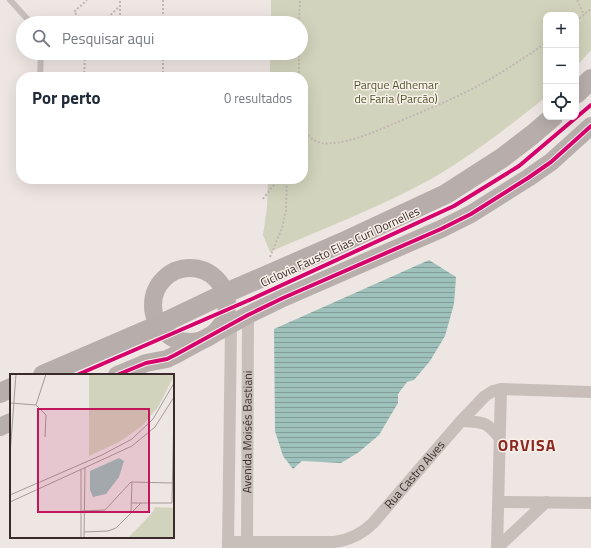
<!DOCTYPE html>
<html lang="pt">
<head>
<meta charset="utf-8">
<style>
	body { margin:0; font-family:"Titillium Web",sans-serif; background:#f6f6f7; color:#1f2937 }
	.controls { position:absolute; right:12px; top:12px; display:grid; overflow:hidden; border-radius:8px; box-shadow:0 4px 16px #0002 }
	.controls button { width:36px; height:36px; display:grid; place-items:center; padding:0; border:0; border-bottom:1px solid #e0e1e3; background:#fff; color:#1f2937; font:20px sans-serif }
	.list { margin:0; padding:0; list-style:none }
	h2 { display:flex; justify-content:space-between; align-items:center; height:52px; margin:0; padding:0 16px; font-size:17px }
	h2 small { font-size:13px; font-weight:400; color:#747a83 }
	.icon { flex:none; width:22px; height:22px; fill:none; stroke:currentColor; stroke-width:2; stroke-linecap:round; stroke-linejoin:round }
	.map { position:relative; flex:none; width:591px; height:548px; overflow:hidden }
	.search { position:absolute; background:#fff; box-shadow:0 4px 16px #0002; left:16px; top:16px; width:292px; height:44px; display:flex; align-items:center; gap:10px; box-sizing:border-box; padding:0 14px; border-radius:22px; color:#747a83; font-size:15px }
	.panel { position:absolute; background:#fff; box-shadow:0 4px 16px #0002; left:16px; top:72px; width:292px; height:112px; border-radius:16px }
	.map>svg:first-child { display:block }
	.green { fill:#d2d3bc }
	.water { fill:url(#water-rules) }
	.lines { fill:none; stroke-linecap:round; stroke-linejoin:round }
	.path { stroke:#c0b7b4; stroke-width:2; stroke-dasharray:2 2; stroke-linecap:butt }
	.lane { stroke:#c8bfbb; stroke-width:6 }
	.street { stroke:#c8bfbb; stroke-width:12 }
	.secondary { stroke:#b8afac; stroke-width:18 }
	.primary { stroke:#b7adaa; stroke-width:20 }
	.cycleway-casing { stroke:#faf0ea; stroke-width:6 }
	.cycleway { stroke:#d6006c; stroke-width:4 }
	.labels { text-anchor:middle; stroke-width:3; stroke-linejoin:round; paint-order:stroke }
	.park-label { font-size:12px; fill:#4f582c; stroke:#faf0ea }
	.street-label { font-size:12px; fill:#392b29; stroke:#faf0ea }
	.district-label { font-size:16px; font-weight:bold; letter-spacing:1px; fill:#8a2720; stroke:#faf0ea }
	.inset-road { fill:none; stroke:#a69b99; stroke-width:1 }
	.view { fill:#c2185b; fill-opacity:0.15; stroke:#c2185b; stroke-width:2 }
	.inset-edge { fill:none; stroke:#392b29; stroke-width:2 }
</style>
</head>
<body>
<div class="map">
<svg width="591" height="548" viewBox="0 0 591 548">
	<defs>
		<pattern id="water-rules" width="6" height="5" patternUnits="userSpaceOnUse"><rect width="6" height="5" fill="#9ec1bb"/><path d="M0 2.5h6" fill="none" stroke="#829d98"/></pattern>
	</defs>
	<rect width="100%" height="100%" fill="#eee6e3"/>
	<path class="green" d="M271,0h320v50l-15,17v-52h-30v82c-37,29 -73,58 -113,81 -52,29 -109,50 -163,74l-7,-17 4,-28 1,-28h35v-102h-33v-24h31v-30h-30z"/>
	<polygon class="water" points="429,260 456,277 454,304 445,336 430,361 414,380 407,382 398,394 398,403 379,435 359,452 341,463 302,461 293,469 283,456 275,431 274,329"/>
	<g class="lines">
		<g class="path">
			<polyline points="163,0 163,23"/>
			<polyline points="577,0 584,15"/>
			<polyline points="576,21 591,9"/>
			<polyline points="85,23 74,12 87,0"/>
			<polyline points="102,23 120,6"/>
			<polyline points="120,23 120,0"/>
			<polyline points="299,23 300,0"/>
			<polyline points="120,55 120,53"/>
			<polyline points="84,77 85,53"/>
			<polyline points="163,77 163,53"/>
			<polyline points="299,77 299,53"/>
			<path d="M303,129c4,6 11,13 19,14 19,3 53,-11 71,-19 28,-12 56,-23 83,-37 24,-13 48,-29 70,-44"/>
			<polyline points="263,199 272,187 281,179"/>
			<polyline points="270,257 282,228 286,210 287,179"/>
		</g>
		<g class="lane">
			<polyline points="10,0 31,23"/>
			<polyline points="40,77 41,53"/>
		</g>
		<g class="street">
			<path d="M461,421c21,1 25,0 38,16"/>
			<polyline points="499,502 591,503"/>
			<path id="s1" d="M228,542h106c16,-2 28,-8 39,-19l88,-102 24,-25 8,-5 8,-2 90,3"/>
			<polyline points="228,548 231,326"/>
			<path id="s2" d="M247,548l1,-233"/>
			<polyline points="497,548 501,389"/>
			<polyline points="497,548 546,502"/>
		</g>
		<g class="secondary">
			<circle cx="190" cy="305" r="37"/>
			<polyline points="117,375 146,363 167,359 175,355 248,315 283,298 441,229 471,214 528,178 551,162 591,126"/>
			<polyline points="0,427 11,422"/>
		</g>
		<g class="primary">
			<polyline points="576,94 591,79"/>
			<polyline points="43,375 159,325 226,293 341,243 446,194 502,158 532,135 553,117"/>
			<polyline points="0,393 11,388"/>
		</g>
		<g class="cycleway-casing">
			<g id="cycleway">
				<polyline points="77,375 254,298 454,206 519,166 591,105"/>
				<polyline points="117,375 146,363 167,359 175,355 248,315 283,298 441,229 471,214 528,178 551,162 591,126"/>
			</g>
		</g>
		<use href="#cycleway" class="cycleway"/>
	</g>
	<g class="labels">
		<g class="park-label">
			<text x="396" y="89">Parque Adhemar<tspan x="396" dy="14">de Faria (Parcão)</tspan></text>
		</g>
		<g class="street-label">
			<text transform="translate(340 247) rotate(-25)" y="4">Ciclovia Fausto Elias Curi Dornelles</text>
			<text dy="4" stroke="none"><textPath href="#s2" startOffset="116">Avenida Moisés Bastiani</textPath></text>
			<text dy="4" stroke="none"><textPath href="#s1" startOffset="214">Rua Castro Alves</textPath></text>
		</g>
		<g class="district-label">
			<text x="527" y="451">ORVISA</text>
		</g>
	</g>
	<g transform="translate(10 374)">
		<rect width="164" height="164" fill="#eee6e3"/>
		<path d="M79,0h85v2l-16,31 -16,19 -23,16 -30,14zM145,133l19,1v30h-46l24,-25z" fill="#d2d3bc"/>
		<path d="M109,84l5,3 -5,16 -13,17 -13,3 -3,-7v-19z" fill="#9ec1bb"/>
		<path class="inset-road" d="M0,29l26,2M26,31l10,10 -1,22M26,31l10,-31M0,81l6,-81M0,121l92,-40 30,-16 21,-20 21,-36M0,128l122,-56 23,-19 19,-30M122,129h40l2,-97M71,137l24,-1 26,-28 42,1M121,138l1,-30M74,158l24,-1 8,-3 25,-25M71,164v-68M74,164l1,-70"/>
		<path class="view" d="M28,35h111v103h-111z"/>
		<rect width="164" height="164" class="inset-edge"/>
	</g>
</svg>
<div class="controls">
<button>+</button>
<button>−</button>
<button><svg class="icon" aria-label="locate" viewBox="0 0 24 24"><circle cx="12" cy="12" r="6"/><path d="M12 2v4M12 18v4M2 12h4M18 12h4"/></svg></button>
</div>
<div class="search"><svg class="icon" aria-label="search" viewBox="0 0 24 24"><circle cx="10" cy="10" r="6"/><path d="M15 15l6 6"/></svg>Pesquisar aqui</div>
<section class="panel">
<h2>Por perto<small>0 resultados</small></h2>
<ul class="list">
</ul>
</section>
</div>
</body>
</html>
